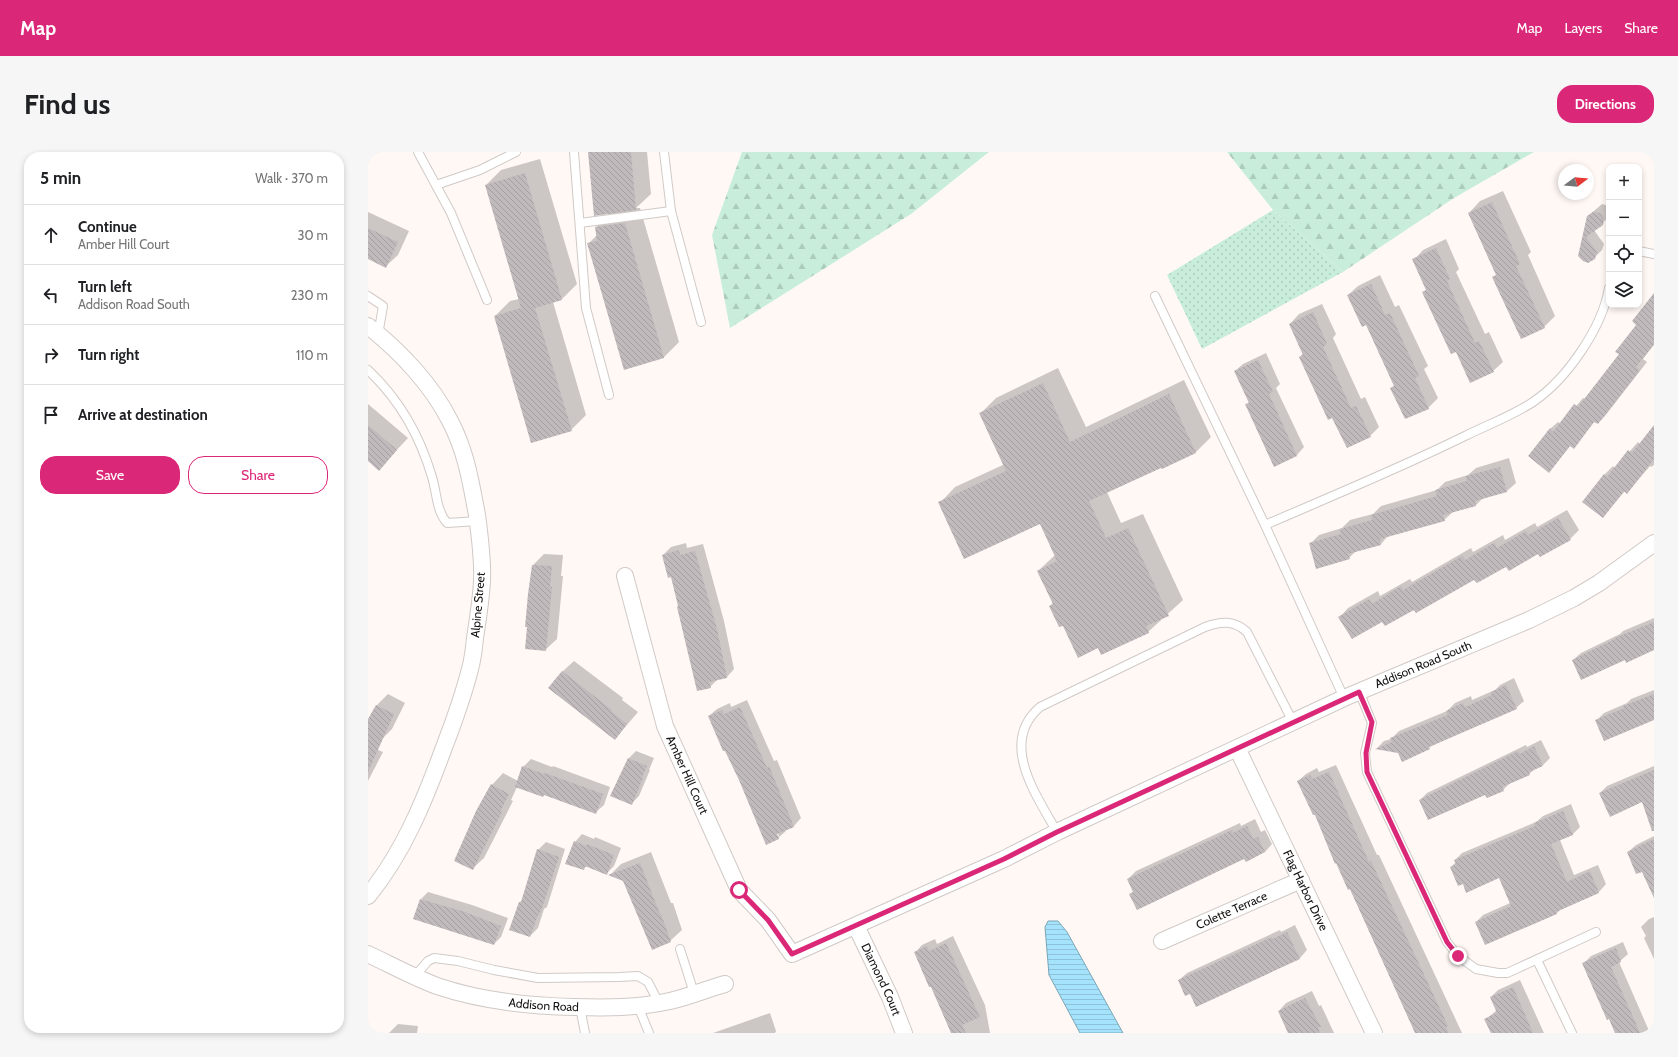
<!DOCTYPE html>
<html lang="en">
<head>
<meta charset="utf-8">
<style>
	body { margin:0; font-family:Cabin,sans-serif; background:#f6f6f6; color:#202124 }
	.controls { position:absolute; right:12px; top:12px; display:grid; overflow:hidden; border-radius:8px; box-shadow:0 2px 6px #0003 }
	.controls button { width:36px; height:36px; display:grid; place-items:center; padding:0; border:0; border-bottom:1px solid #e0e0e0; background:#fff; color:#202124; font:20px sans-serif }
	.compass { position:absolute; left:1190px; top:12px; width:36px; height:36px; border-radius:50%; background:#fff; box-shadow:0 2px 6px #0003; rotate:74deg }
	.stop { position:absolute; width:12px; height:12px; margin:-9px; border:3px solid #db2777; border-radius:50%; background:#fff }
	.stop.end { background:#db2777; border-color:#fff; box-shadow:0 1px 4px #0008 }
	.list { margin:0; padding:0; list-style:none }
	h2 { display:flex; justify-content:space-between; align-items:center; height:52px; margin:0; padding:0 16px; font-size:17px }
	h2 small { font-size:13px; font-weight:400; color:#757577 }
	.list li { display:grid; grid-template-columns:26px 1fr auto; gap:12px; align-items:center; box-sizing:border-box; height:60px; padding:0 16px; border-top:1px solid #e0e0e0 }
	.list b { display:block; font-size:15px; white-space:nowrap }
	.list p { margin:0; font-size:13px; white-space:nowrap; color:#757577 }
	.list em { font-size:13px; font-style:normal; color:#757577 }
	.actions { display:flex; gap:8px; padding:12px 16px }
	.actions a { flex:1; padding:9px 0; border:1px solid #db2777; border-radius:16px; text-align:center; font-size:14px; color:#db2777 }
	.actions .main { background:#db2777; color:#fff }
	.icon { flex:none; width:22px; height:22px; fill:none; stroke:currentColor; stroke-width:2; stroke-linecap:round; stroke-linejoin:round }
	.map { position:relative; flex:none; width:1286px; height:881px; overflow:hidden; border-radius:16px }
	header { display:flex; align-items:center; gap:24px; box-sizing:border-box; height:56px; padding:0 20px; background:#db2777; color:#fff }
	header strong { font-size:19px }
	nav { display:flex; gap:22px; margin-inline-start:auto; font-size:14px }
	.intro { display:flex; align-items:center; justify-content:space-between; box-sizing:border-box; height:96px; padding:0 24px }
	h1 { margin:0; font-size:28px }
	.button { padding:10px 18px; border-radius:16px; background:#db2777; color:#fff; font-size:14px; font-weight:700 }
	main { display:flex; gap:24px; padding:0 24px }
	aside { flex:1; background:#fff; border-radius:16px; box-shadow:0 2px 6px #0003 }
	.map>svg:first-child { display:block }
	.grass { fill:url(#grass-dots) }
	.forest { fill:url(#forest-firs) }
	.water { fill:url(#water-rules); stroke:#7aa5b6 }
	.shadow { fill:#0003; fill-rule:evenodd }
	.building { fill:url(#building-back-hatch) }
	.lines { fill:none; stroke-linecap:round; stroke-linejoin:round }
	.lane-casing { stroke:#d0cac7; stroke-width:10 }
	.street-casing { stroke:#d0cac7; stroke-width:18 }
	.lane { stroke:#fff; stroke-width:8 }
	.street { stroke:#fff; stroke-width:16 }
	.route { stroke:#db2777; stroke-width:5 }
	.labels { text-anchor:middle; stroke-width:3; stroke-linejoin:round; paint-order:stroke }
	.street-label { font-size:12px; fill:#151312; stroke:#fff }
</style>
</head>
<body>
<header>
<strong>Map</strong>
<nav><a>Map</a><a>Layers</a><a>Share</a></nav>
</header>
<div class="intro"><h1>Find us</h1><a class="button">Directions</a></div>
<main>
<aside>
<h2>5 min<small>Walk · 370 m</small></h2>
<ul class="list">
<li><svg class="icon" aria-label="ahead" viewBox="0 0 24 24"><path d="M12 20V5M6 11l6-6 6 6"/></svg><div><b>Continue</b><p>Amber Hill Court</p></div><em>30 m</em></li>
<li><svg class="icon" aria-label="left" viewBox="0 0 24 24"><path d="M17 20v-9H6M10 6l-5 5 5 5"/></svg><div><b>Turn left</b><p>Addison Road South</p></div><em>230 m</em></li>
<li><svg class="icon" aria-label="right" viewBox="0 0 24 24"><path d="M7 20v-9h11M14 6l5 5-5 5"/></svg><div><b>Turn right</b></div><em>110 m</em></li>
<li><svg class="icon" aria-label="arrive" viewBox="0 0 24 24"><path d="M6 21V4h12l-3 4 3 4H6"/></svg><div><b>Arrive at destination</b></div></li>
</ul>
<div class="actions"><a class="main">Save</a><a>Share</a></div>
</aside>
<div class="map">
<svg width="1286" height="881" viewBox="0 0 1286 881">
	<defs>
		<pattern id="grass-dots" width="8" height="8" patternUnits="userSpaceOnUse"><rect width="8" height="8" fill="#c8eedb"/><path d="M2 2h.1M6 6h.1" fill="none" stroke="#abcbbb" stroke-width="1.8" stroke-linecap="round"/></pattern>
		<pattern id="forest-firs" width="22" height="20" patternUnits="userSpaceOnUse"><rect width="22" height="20" fill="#c8eedb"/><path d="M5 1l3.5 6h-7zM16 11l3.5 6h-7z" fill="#abcbbb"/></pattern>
		<pattern id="water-rules" width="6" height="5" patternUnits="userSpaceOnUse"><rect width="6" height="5" fill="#a5e3fd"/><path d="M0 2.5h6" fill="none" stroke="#8dc2d8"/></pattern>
		<pattern id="building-back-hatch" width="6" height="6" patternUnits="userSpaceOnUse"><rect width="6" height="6" fill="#c0babd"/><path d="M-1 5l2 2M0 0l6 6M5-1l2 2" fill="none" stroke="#a49fa1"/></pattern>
	</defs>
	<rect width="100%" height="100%" fill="#fff8f5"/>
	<polygon class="grass" points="905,58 975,120 834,197 799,123"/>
	<g class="forest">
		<polygon points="374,0 621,0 543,62 362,176 344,83"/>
		<polygon points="859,0 1166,0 1086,46 975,120 905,58"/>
	</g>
	<polygon class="water" points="680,769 690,769 699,780 755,881 712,881 681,823 677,775"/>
	<g class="shadow">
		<polygon points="221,0 279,0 283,42 268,56 272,56 311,190 296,205 257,217 220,92 229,83 228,75 243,60"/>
		<polygon points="172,7 209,132 194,147 185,150 218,263 203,278 127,164 142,149 151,147 118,33 133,18"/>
		<polygon points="1135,39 1163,100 1160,103 1187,164 1176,175 1126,125 1129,122 1101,61 1112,49"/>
		<polygon points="1234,52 1240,54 1241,56 1241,65 1226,78 1236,92 1234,98 1226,106 1215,108 1220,64"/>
		<polygon points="0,60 41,79 30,103 18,114 0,106"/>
		<polygon points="1078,87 1091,117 1088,120 1117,182 1121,180 1135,210 1125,219 1088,199 1056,140 1059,137 1046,108 1055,98"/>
		<polygon points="1012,123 1027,155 1031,153 1060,214 1056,217 1070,246 1060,256 1024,236 1027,233 998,171 980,143 990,134"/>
		<polygon points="1286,143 1286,193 1275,207 1279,210 1237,264 1230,271 1227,269 1205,295 1203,293 1181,319 1182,277 1190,270 1193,272 1215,246 1217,247 1252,202"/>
		<polygon points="954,152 968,182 965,186 993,247 997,245 1011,275 1002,284 965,265 932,205 935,201 922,172 931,162"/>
		<polygon points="898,201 912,232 908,236 936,295 929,303 907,313 878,253 881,250 867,219 875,212"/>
		<polygon points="690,216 718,275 816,228 843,285 828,300 794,316 793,314 739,340 753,371 775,362 815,448 780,480 730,495 695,472 682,454 685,451 670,419 687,403 672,371 572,351 587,335 637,312 613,261 628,246"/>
		<polygon points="0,252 40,286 11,317 0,308"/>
		<polygon points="1286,275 1286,313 1283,315 1282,314 1259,341 1257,339 1235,365 1236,323 1245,314 1247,316 1270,290 1272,292"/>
		<polygon points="1141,306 1148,331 1139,339 1115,346 1108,353 1085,360 1076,368 1020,384 1013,392 989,398 981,406 942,392 951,383 974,376 982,368 1005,362 1013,354 1069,338 1077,330 1100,323 1108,316"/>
		<polygon points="1199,358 1211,378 1202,387 1107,426 1046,456 1014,469 972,465 980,456 1010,439 1012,444 1042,427 1044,430 1103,396 1105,400 1135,383 1137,388 1167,371 1169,375"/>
		<polygon points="318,391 319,396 335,392 356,469 366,517 359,525 350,527 342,535 311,454 303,424 295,403 303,395"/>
		<polygon points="176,402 195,403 193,424 195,424 189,487 177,498 161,442 165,413"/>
		<polygon points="1286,466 1286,497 1257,507 1205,508 1213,501 1252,482 1255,479"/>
		<polygon points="206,509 255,546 254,548 270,560 247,587 194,520"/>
		<polygon points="1146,526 1156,549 1148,556 1089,582 1034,608 1031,600 1009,596 1016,589 1023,587 1031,579 1079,559 1087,551 1103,544 1104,548 1127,538 1132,533"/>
		<polygon points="1286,538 1286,567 1228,569 1236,561 1259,551 1263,547"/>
		<polygon points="20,542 37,551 24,577 13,588 0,582 0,569 8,554"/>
		<path d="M379,548l27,61 3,-1 24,58 -7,8 -9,3 1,2 -8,7 -11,5 -41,-94 -2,1 -15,-34 8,-7 13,-6 1,4zM408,677l3,7h-2l-3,-6z"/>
		<polygon points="1173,588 1182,606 1175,613 1167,617 1161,622 1143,630 1135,638 1118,642 1052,648 1059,641 1158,593 1159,595"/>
		<polygon points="0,594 15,600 0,629"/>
		<polygon points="268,599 286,606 281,618 282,618 271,644 264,651 261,606"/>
		<polygon points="163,607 184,615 185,614 242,635 236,653 228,660 176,642 149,635 143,648 145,649 116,706 104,717 124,633 135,621 150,629 155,615"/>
		<polygon points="968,613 1009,703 1011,703 1094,881 1048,881 947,661 930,629 938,622 949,616 951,620"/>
		<polygon points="1286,614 1286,643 1232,641 1239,634"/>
		<polygon points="1203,652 1212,675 1205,682 1192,688 1206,723 1230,713 1238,732 1231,740 1193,757 1188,762 1108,770 1115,763 1142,751 1131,725 1096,731 1083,715 1088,710 1087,708 1094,701 1168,670 1175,664"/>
		<polygon points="887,667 893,680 897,678 904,692 897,700 762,743 766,739 760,727 768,719 872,671 873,674"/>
		<polygon points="214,682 226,687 227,685 253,696 246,714 238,722 219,714 215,717 207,690"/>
		<polygon points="1286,684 1286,715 1260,700 1268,693"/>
		<polygon points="178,690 197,697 179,755 176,757 170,776 162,784 152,750 154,748 170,698"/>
		<polygon points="283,700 303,751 305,751 314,778 302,789 256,728 242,723 253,712"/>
		<polygon points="60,740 104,753 140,766 133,785 126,792 53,747"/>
		<polygon points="1286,765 1286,807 1276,786 1278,784 1273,775 1281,767"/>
		<polygon points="927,773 939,798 932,806 829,854 822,840 811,828 819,821 912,778 913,780"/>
		<polygon points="585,784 617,853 622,881 584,881 564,833 547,801 554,793 567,787 569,792"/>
		<polygon points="1255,790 1260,802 1251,810 1282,881 1248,881 1216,811 1223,804"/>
		<polygon points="1152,828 1176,881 1124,881 1118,867 1129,858 1123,845 1130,838"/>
		<polygon points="944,839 951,854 953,853 966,881 921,881 911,859 918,851"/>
		<polygon points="402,861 408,879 407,881 345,881"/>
		<polygon points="30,872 50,874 49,881 21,881"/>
	</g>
	<g class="building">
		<polygon points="220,0 263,0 268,58 226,64"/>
		<polygon points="157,21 194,148 167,156 204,279 163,291 126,164 153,156 117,33"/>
		<polygon points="1124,50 1152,112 1148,114 1177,176 1153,187 1124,125 1128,123 1100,61"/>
		<polygon points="1225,60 1232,61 1236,67 1235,73 1218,85 1229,100 1227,107 1220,111 1215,109 1210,104 1219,64"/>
		<polygon points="257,71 296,206 256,218 219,91 229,89 227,75"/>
		<polygon points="0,76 30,90 18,116 0,107"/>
		<polygon points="1068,96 1082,127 1079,129 1107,191 1111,189 1126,220 1102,231 1088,200 1083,202 1054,140 1058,138 1044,107"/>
		<polygon points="1003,132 1017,163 1022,161 1051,224 1047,226 1061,257 1037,267 1022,236 1026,234 998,173 994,175 979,143"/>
		<polygon points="1286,141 1286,192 1268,215 1272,218 1230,272 1226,270 1206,297 1202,294 1181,321 1160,304 1182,276 1185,280 1206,252 1210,255 1251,202 1247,200 1268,173 1264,169"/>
		<polygon points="945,160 959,192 955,195 983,256 988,254 1003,285 979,296 964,266 960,268 931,205 935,203 921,172"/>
		<polygon points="890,208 905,240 901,242 929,304 906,315 877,252 881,251 866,219"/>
		<polygon points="675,231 702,290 801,242 828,301 794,317 793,316 721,349 738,386 760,376 801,464 778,474 781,481 733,503 730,496 710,506 695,474 691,475 681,454 685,452 669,419 689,409 672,372 596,407 570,350 638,319 611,261"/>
		<polygon points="0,273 29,298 11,319 0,309"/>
		<polygon points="1286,273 1286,307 1259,342 1256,339 1235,366 1214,350 1236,322 1239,325 1260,298 1264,301"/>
		<polygon points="1132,315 1139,340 1107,349 1108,354 1075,363 1077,369 1012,387 1013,393 980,402 982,407 948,417 941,391 973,382 972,377 1004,368 1003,363 1069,344 1067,338 1099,329 1098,324"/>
		<polygon points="1190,366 1203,388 1172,405 1170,402 1141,419 1138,415 1109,431 1106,428 1048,461 1046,458 1017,474 1014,470 984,487 970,465 1001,447 1004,452 1033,434 1035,438 1094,404 1097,408 1126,391 1129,396 1158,379 1160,383"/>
		<polygon points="311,398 312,403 327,399 349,477 359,526 341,530 343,536 329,539 309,455 310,454 303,425 300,426 294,403"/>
		<polygon points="164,413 184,414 182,435 184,435 178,499 157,497 159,475 157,475 160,442"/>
		<polygon points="1286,470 1286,498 1258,511 1257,508 1213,528 1204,508 1247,487 1247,486"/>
		<polygon points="194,519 244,558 243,559 259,572 247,588 180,536"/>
		<polygon points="1138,533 1149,557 1061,595 1062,597 1034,610 1030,601 1007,597 1024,590 1022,586 1080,563 1078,559 1095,551 1097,555 1124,543 1123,540"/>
		<polygon points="1286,542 1286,568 1236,589 1227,568 1256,556 1255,554"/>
		<polygon points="8,553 26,562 0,620 0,567"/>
		<polygon points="372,555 399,616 401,614 426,675 409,682 411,687 398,693 371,628 357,599 355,599 340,564 354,558 356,562"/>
		<polygon points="1166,594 1175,614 1161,620 1162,623 1134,635 1136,639 1119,646 1117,643 1060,668 1051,648 1150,599 1152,602"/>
		<polygon points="260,606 279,614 274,625 275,626 264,653 242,644"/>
		<polygon points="154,614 176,622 177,621 235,642 228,662 176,643 175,645 147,635"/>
		<polygon points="1286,618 1286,679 1284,679 1274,650 1242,665 1231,641"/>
		<polygon points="961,620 1001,710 1003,709 1080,874 1078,875 1081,881 1047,881 982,737 980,738 968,711 967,712 947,663 945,663 929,629 942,623 944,627"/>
		<polygon points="123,632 141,642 132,660 134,660 105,718 86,709 108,659"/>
		<polygon points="1195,659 1205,683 1183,692 1199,730 1222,719 1231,741 1188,760 1189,762 1117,793 1107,770 1143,754 1131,726 1098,741 1095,732 1090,734 1082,715 1088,712 1086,708 1167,674 1166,671"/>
		<polygon points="879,674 885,687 890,685 897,700 878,710 876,707 769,758 761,742 765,740 759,727 864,678 865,681"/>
		<polygon points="1286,687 1286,746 1274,720 1268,722 1259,700"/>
		<polygon points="206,689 218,694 219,692 246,703 239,723 217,714 216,718 197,712"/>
		<polygon points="169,697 191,705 175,753 171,763 170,763 162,785 141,778 151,750 153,750"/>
		<polygon points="272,711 292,762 293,762 303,790 284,798 255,729 240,723"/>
		<polygon points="52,747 97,760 133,774 126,793 45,767"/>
		<polygon points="919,780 932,807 828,855 822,842 817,844 810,828 904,785 905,787"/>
		<polygon points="578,791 612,865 594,873 598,881 583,881 563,835 561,835 546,800 559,794 561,799"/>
		<polygon points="1248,796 1253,810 1243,815 1272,881 1247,881 1241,867 1239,868 1214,811"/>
		<polygon points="1145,835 1165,881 1123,881 1116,867 1129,861 1122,845"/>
		<polygon points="937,846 953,875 950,876 952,881 920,881 910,859"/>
	</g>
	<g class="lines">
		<g class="lane-casing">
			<g id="lane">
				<polyline points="50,0 83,61 119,148"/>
				<polyline points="206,0 218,156 241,243"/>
				<polyline points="296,0 303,59 333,170"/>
				<polyline points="68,33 112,18 148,0"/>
				<polyline points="212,71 303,59"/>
				<polyline points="1271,99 1286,102"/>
				<polyline points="0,144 15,154 10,183"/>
				<polyline points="787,144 897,373 976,546"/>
				<path d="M0,218c32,30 52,66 64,107 5,16 4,33 15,46l31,-2"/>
				<path d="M897,373c67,-29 135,-57 200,-89 22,-11 47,-20 68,-34 34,-23 69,-74 76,-114"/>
				<polyline points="991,539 1004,571 997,601 999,620 1079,790 1090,804 1108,817 1130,821 1139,821 1148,817 1228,780"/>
				<path d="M689,680c-20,-36 -59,-89 -17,-125l165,-80c16,-6 29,-7 42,5l46,90"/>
				<polyline points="312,797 326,841"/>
				<polyline points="1169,808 1204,881"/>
				<polyline points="46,825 60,809 66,806 90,809 126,818 170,826 251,825 270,824 280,830 291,851"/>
				<polyline points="270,854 281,881"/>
				<polyline points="212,855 217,881"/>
			</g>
		</g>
		<g class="street-casing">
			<g id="street">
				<path d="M0,174c32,25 64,59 82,95 16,30 21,62 27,94 3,22 6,44 5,66 -1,19 -4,38 -7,57 -1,10 -2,21 -5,31 -7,28 -17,55 -27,81 -19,52 -40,103 -75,146"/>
				<path id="s1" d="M257,424l40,150 74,164 29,30 24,34 212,-95 53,-27 287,-134 185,-78 45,-22 25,-15 55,-40"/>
				<path id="s2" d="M869,596l137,285"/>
				<path id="s3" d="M488,774l34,71 14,36"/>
				<path id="s4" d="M794,789l139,-61"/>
				<path id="s5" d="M0,802c23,11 45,23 69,32 44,15 90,20 137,21 32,1 64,1 96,-6 18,-4 37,-12 55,-17"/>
			</g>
		</g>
		<use href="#lane" class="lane"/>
		<use href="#street" class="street"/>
	</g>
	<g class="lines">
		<polyline class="route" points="371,738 400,768 424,802 636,707 689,680 991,540 1004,570 998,601 999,620 1079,790 1090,804"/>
	</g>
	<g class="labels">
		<g class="street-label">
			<text transform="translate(110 453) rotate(-85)" y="4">Alpine Street</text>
			<text dy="4" stroke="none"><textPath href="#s1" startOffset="1113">Addison Road South</textPath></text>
			<text dy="4" stroke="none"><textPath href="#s1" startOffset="209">Amber Hill Court</textPath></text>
			<text dy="4" stroke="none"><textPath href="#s2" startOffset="158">Flag Harbor Drive</textPath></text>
			<text dy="4" stroke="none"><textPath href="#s4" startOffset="76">Colette Terrace</textPath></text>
			<text dy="4" stroke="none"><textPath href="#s3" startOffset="59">Diamond Court</textPath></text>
			<text dy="4" stroke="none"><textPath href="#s5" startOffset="185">Addison Road</textPath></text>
		</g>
	</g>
</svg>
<div class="controls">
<button>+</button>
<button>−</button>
<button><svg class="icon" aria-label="locate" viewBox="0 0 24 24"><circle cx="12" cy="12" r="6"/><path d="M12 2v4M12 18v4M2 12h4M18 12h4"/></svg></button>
<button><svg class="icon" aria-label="layers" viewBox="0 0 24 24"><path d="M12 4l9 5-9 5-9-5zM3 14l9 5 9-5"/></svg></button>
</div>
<svg class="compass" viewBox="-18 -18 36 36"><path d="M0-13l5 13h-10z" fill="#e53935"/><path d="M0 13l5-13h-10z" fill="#757577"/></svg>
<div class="stop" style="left:371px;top:738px"></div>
<div class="stop end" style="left:1090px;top:804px"></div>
</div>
</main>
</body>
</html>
